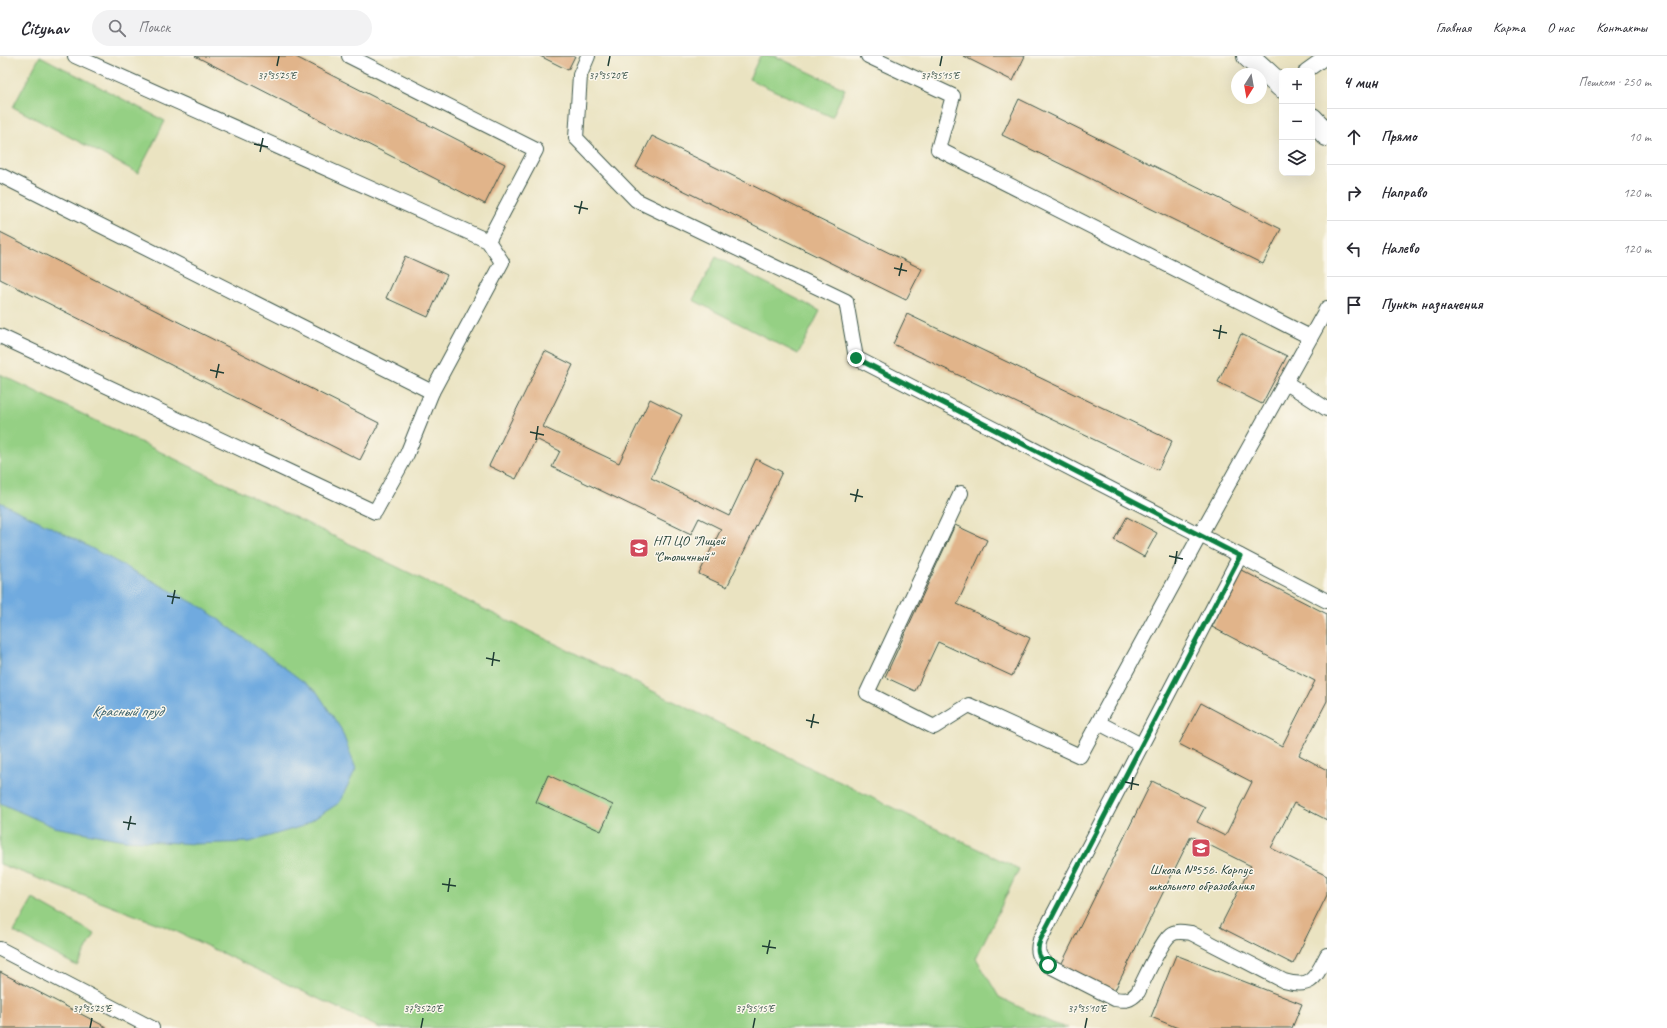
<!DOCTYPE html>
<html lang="ru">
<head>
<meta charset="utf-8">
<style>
	body { margin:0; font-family:Caveat,sans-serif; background:#f2f2f3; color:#2b2b33 }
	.controls { position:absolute; right:12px; top:12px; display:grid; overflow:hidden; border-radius:8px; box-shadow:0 4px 16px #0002 }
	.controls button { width:36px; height:36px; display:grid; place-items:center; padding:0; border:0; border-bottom:1px solid #e1e1e2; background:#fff; color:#2b2b33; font:20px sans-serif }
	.compass { position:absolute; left:1231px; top:12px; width:36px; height:36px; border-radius:50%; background:#fff; box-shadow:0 4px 16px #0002; rotate:191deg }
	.stop { position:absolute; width:12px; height:12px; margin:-9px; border:3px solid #0b8043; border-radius:50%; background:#fff }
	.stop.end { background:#0b8043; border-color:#fff; box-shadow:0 1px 4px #0008 }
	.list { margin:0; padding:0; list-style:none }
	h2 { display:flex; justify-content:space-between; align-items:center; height:52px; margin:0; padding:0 16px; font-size:17px }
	h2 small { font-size:13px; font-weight:400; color:#7c7c81 }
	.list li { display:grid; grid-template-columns:26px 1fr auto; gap:12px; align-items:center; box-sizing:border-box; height:56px; padding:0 16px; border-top:1px solid #e1e1e2 }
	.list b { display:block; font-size:15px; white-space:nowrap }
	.list em { font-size:13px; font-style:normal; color:#7c7c81 }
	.icon { flex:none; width:22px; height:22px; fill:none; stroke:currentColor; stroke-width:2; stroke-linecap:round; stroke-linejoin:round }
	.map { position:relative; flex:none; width:1327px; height:972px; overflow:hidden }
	header { display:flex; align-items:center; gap:24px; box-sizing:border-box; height:56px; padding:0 20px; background:#fff; border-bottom:1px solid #e1e1e2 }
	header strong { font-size:19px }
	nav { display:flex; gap:22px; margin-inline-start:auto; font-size:14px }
	.search { width:280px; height:36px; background:#f2f2f3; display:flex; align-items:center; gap:10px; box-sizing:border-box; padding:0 14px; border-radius:22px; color:#7c7c81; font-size:15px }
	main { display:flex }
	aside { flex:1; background:#fff }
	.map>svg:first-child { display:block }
	.green { fill:#95d084; stroke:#5a865c }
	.water { fill:#6faadf; stroke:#47748a }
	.building { fill:#e1b48a }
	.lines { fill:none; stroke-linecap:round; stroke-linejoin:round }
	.service-casing { stroke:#3d5649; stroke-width:16 }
	.tertiary-casing { stroke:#3d5649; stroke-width:24 }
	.service { stroke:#fff; stroke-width:14 }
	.tertiary { stroke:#fff; stroke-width:22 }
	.route { stroke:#0b8043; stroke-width:5 }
	.ticks { fill:none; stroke:#1f3d34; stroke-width:1.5 }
	.labels { text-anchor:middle; stroke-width:3; stroke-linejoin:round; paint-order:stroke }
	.poi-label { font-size:14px; fill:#1f3d34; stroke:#fbf7ec; text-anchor:start }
	.water-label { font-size:15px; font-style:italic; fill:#375e67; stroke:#fbf7ec }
	.ticks-label { font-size:10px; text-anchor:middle; fill:#1f3d34; stroke:#fbf7ec; stroke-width:3; stroke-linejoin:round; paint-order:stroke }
</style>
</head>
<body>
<header>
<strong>Citynav</strong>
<div class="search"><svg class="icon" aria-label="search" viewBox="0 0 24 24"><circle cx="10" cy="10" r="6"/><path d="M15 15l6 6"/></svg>Поиск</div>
<nav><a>Главная</a><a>Карта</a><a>О нас</a><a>Контакты</a></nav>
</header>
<main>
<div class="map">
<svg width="1327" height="972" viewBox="0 0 1327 972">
	<rect width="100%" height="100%" fill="#fbf7ec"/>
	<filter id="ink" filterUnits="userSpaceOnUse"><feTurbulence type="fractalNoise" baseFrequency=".025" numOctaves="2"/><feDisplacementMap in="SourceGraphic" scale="8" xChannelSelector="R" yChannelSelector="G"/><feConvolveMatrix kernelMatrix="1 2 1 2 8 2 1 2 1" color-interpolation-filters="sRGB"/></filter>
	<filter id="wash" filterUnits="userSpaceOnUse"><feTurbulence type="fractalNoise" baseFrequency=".012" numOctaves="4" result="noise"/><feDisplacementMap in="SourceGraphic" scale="16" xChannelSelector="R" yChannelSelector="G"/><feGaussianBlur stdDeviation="0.9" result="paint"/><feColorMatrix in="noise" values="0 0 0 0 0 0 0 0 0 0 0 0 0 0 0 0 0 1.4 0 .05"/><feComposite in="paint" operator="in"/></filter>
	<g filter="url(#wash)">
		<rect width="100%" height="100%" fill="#eae3c1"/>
		<g class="green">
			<polygon points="40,0 165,65 138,117 13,51"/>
			<polygon points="760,0 775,0 845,33 832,61 749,23"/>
			<polygon points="716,201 820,255 798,298 693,244"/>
			<polygon points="0,318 1019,813 976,902 999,941 1052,967 1068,972 380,972 169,872 0,808"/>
			<polygon points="33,843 95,878 77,910 14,876"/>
		</g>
		<polygon class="water" points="0,446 63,477 203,552 285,612 317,636 341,673 356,713 339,747 303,770 250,786 196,788 124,784 54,771 0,747"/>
		<g id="blocks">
			<g class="building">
				<polygon points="195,0 294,0 505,108 485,148"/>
				<polygon points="540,0 575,0 568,14"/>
				<polygon points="963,0 1025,0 1013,25"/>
				<polygon points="1019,43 1281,173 1263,208 1002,79"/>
				<polygon points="652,80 922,213 906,244 636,111"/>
				<polygon points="0,176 379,367 360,404 0,223"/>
				<polygon points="405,200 447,219 428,261 386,242"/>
				<polygon points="907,258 1172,385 1158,414 893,288"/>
				<polygon points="1241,278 1287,300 1262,348 1218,326"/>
				<polygon points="545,295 573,309 543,371 619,407 650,343 682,359 651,422 729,460 756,403 782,416 727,531 699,518 721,473 699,462 691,478 552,411 560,395 536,383 516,423 489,410"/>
				<polygon points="1127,461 1157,477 1144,501 1114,484"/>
				<polygon points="955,469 987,484 957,548 1030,582 1012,620 938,586 915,635 885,621"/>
				<polygon points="1241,514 1327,558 1327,645 1299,699 1327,714 1327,764 1294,747 1271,792 1327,820 1327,839 1293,908 1220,871 1251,810 1191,780 1114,936 1061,909 1152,725 1205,751 1197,766 1225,780 1252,726 1179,688 1201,647 1282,690 1315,625 1212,571"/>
				<polygon points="548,719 613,749 601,775 536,746"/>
				<polygon points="1176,899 1302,948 1292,972 1178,972 1151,961"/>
				<polygon points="0,916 106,971 106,972 0,972"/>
			</g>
		</g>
	</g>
	<g filter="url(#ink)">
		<use href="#blocks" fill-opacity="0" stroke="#3d5649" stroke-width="1"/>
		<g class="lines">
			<g class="service-casing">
				<g id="service">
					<polyline points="349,0 536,94 488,185"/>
					<polyline points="588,0 580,19 576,82 636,144 846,245 856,302 1200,479 1327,252"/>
					<polyline points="868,0 953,40 938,93 1310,281"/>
					<polyline points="1306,15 1327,0"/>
					<polyline points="0,119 432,336"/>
					<polyline points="0,280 375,456 407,398 432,336 502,206 488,185 75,0"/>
					<polyline points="1285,326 1327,353"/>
					<polyline points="961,437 867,637 934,671 969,649 1080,700 1200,479 1327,545"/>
					<path d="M1240,500l-200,384c-4,12 -1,17 8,25l67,34c11,2 16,1 23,-7 6,-12 23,-50 32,-57 6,-5 14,-3 21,-2l93,48c28,8 31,-3 43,-26"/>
					<polyline points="1099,667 1141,689"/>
					<polyline points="0,893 152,972"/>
				</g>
			</g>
			<g class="tertiary-casing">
				<g id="tertiary">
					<polyline points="1248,0 1282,31"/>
					<polyline points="1312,63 1327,79"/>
				</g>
			</g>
			<use href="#service" class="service"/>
			<use href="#tertiary" class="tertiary"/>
		</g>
	</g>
	<g class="lines" filter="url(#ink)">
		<path class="route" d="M856,302l384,198 -200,384c-4,12 -2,17 8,25"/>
	</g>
	<path class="ticks" d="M277,10l2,-10M608,10l2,-10M940,10l2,-10M254,88l14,3M260,96l3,-14M574,150l14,3M579,158l3,-13M894,212l13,3M899,220l3,-13M1213,274l14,3M1219,283l2,-14M210,314l14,3M216,322l3,-14M530,376l14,3M536,384l2,-14M850,438l13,3M855,446l3,-13M1169,500l14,3M1175,508l2,-13M167,540l13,2M172,548l3,-14M486,602l14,3M492,610l2,-14M806,664l13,3M811,672l3,-14M1125,726l14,3M1131,734l2,-13M123,766l13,2M128,774l3,-14M442,828l14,2M448,836l2,-14M762,890l14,2M767,898l3,-14M90,972l2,-10M421,972l2,-10M753,972l2,-10M1085,972l2,-10"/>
	<defs>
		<g id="school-square" transform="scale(1)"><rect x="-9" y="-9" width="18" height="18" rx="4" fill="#d1495b" stroke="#fbf7ec"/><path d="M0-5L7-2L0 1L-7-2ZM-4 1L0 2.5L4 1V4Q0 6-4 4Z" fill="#fff"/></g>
	</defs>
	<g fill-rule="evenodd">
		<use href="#school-square" x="639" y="492"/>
		<use href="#school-square" x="1201" y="792"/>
	</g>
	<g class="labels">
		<g class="poi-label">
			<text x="653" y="489">НП ЦО "Лицей<tspan x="653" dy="16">"Столичный"</tspan></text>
			<text x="1201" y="818" text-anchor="middle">Школа №556. Корпус<tspan x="1201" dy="16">школьного образования</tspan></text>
		</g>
		<g class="water-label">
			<text x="127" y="660">Красный пруд</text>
		</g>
	</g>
	<g class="ticks-label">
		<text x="277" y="23">37°35'25"E</text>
		<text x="608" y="23">37°35'20"E</text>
		<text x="940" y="23">37°35'15"E</text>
		<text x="92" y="956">37°35'25"E</text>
		<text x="423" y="956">37°35'20"E</text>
		<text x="755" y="956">37°35'15"E</text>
		<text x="1087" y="956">37°35'10"E</text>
	</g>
</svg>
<div class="controls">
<button>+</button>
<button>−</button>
<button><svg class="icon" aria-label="layers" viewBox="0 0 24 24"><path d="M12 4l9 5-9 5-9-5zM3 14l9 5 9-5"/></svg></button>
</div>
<svg class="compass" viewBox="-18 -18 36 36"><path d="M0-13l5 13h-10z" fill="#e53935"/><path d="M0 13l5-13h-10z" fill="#7c7c81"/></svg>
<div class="stop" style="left:1048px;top:909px"></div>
<div class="stop end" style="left:856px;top:302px"></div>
</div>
<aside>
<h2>4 мин<small>Пешком · 250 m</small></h2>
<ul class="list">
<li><svg class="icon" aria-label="ahead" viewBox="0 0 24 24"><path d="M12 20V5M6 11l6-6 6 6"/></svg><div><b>Прямо</b></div><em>10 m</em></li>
<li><svg class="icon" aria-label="right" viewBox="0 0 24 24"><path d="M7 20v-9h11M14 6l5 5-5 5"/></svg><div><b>Направо</b></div><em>120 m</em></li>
<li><svg class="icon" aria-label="left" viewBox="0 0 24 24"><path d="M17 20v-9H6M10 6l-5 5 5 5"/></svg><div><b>Налево</b></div><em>120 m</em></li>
<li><svg class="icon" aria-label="arrive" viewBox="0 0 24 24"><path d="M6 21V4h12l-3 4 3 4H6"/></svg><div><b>Пункт назначения</b></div></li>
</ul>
</aside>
</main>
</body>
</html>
